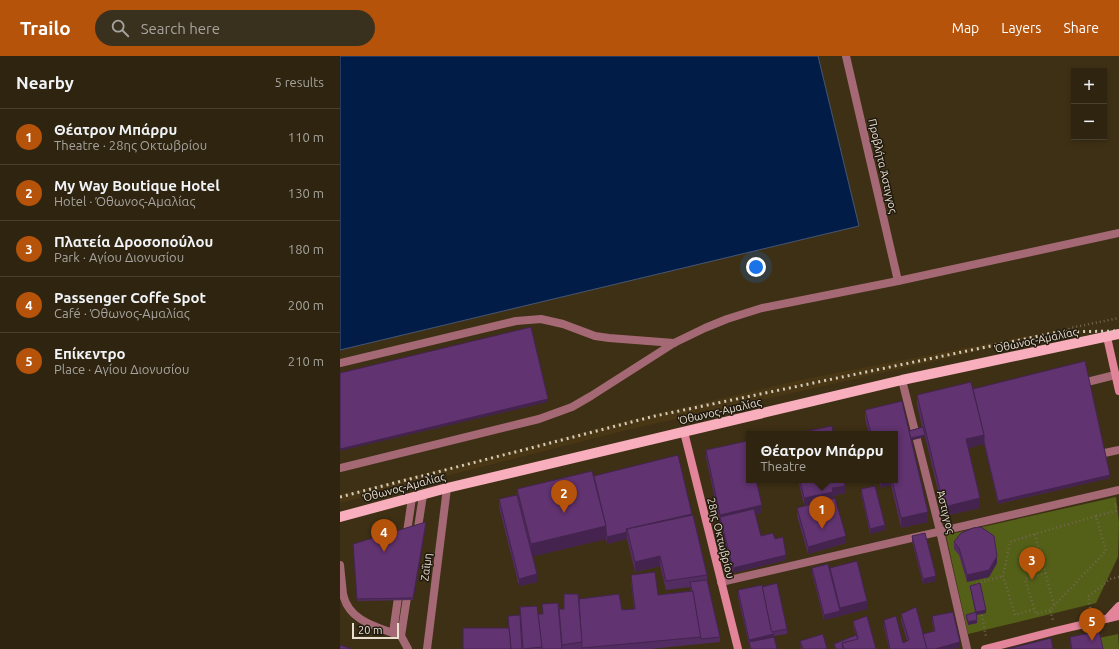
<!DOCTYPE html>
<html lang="en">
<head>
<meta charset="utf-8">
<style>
	body { margin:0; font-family:Ubuntu,sans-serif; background:#3a301e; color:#f1f3f6 }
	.controls { position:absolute; right:12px; top:12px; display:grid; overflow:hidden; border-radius:0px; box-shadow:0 2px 6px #0003 }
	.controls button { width:36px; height:36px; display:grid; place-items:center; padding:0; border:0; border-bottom:1px solid #494130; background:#2e2410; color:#f1f3f6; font:20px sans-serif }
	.scale { position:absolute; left:12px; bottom:10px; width:47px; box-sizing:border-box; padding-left:4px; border:2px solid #e8dfd0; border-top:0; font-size:11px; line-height:14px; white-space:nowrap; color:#e8dfd0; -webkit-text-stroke:3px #20190e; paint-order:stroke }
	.you { position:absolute; left:416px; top:211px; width:14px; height:14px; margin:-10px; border:3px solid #fff; border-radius:50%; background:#1a73e8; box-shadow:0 0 0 6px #1a73e833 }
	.badge { display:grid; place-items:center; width:26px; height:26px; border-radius:50%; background:#b45309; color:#fff; font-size:13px; font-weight:700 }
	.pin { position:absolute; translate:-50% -33px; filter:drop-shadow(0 1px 2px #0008) }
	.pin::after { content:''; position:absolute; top:21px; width:14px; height:12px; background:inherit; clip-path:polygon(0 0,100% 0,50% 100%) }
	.popup { position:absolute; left:406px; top:375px; width:152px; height:52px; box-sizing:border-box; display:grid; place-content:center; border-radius:0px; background:#2e2410; filter:drop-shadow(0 1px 3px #0005); font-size:13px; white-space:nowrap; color:#a7a49f }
	.popup b { font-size:15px; color:#f1f3f6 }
	.popup::after { content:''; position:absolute; left:50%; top:100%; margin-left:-8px; border:8px solid transparent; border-top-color:#2e2410 }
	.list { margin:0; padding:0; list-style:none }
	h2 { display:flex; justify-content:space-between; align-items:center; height:52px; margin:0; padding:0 16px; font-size:17px }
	h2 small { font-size:13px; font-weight:400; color:#a7a49f }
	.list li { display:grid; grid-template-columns:26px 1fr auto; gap:12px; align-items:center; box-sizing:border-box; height:56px; padding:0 16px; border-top:1px solid #494130 }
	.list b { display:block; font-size:15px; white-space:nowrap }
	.list p { margin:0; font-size:13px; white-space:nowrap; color:#a7a49f }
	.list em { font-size:13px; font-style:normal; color:#a7a49f }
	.icon { flex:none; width:22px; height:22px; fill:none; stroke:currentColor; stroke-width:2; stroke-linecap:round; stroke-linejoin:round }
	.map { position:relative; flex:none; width:779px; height:593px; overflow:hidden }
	header { display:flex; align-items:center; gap:24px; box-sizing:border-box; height:56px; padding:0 20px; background:#b45309; color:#fff }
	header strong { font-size:19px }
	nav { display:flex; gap:22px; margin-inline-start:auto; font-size:14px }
	.search { width:280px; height:36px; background:#3a301e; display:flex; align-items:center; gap:10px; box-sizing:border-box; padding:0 14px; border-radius:22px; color:#a7a49f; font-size:15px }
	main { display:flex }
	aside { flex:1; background:#2e2410 }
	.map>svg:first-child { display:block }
	.built { fill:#483614 }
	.green { fill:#546018 }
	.water { fill:#021c48; stroke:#475671 }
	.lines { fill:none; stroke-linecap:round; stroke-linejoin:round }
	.path { stroke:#746750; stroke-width:2.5; stroke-dasharray:1 3; stroke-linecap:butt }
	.service { stroke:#a46975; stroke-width:8 }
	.minor { stroke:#a46975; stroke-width:8 }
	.tertiary { stroke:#a46975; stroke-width:8 }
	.secondary { stroke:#e3859a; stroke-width:8 }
	.primary { stroke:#f8aebd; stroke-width:10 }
	.rail { stroke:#d4caba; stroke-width:3; stroke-dasharray:2 4; stroke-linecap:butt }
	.wall { fill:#532c61 }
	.shaded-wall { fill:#44244f }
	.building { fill:#613371; stroke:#44244f }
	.labels { text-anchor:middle; stroke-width:3; stroke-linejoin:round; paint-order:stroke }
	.street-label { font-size:11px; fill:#e8dfd0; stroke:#20190e }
</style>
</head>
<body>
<header>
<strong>Trailo</strong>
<div class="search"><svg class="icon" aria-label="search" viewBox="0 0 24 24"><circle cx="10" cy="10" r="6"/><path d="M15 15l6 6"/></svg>Search here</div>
<nav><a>Map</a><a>Layers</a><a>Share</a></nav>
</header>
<main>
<aside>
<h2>Nearby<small>5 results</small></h2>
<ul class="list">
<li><span class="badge">1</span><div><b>Θέατρον Μπάρρυ</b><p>Theatre · 28ης Οκτωβρίου</p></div><em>110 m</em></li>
<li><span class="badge">2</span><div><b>My Way Boutique Hotel</b><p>Hotel · Όθωνος-Αμαλίας</p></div><em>130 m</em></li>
<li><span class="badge">3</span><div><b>Πλατεία Δροσοπούλου</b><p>Park · Αγίου Διονυσίου</p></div><em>180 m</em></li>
<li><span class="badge">4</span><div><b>Passenger Coffe Spot</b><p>Café · Όθωνος-Αμαλίας</p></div><em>200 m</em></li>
<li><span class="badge">5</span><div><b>Επίκεντρο</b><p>Place · Αγίου Διονυσίου</p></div><em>210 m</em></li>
</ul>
</aside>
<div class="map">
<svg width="779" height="593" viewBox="0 0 779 593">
	<rect width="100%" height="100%" fill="#3e3015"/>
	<polygon class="built" points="718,274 618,300 287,374 0,447 0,439 191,390 285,365 460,324"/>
	<g class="green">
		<polygon points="776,441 779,467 778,501 756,547 628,578 606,479"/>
		<polygon points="778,578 779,593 762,593 759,582"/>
	</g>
	<polygon class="water" points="0,0 478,0 519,170 0,294"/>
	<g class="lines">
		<g class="path">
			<polyline points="726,276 730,272 779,262"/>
			<polyline points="756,460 776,455 776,448 774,449"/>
			<polyline points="695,478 714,549"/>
			<polyline points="706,517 685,523 696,558 710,554"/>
			<polyline points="636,530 635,528 663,520"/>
			<polyline points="694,553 675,559 663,520 670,486 695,478 756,460 766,495 710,554 713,564"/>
			<polyline points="641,555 646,581"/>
			<polyline points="751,556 748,541 770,523 779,521"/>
		</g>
		<g class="service">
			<polyline points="506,0 558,225"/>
			<polyline points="0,307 176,265 201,263 223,268 255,280 269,282 334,287"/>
			<polyline points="739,328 775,319"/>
			<polyline points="755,399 779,394"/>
			<polyline points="77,478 83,439"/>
			<polyline points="66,483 72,442"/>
			<path d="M0,509c1,10 2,19 3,29 6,28 35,33 58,42l7,13"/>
			<polyline points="53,577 59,534"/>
			<polyline points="61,580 68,535"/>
		</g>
		<g class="minor">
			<polyline points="562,324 600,475 627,593"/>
			<polyline points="0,412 199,363 232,351 251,340 334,287 365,272 387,263 422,252 558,225 779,177"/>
			<polyline points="381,526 779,434"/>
		</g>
		<polyline class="tertiary" points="87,593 107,432"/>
		<g class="secondary">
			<polyline points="767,281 779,335"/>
			<polyline points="344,376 398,593"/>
			<polyline points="768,562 779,550"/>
			<polyline points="645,593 715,575 779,560"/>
		</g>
		<polyline class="primary" points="0,461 107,432 562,324 779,278"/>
		<polyline class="rail" points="0,441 315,360 718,276 779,275"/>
	</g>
	<g class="wall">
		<polygon points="633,333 770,422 658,448 644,388 628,392 640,452 604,460 585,381 572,384 588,466 561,472 551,429 541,432 539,424 555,424 555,378 529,378 525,363 525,354 569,375 582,371 577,349 577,339"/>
		<polygon points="366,394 422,457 415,458 421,480 435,483 446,504 393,517 380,466 366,402"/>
		<polygon points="254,420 352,459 367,519 367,524 380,581 380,586 310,593 123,593 169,572 168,560 180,559 180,551 198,558 203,558 202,548 219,559 224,553 239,543 282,554 294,553 291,526 291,519 318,539 351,535 350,531 326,534 320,510 295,516 287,483 267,488 266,483 193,500 197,526 179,530 159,451 159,443 177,439 177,433"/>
		<polygon points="458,424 504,424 505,437 493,440 493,442 506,487 468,498 457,460 457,452 483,445 464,449"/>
		<polygon points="521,433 545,474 530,478 521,438"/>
		<polygon points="86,469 73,544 17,545 13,488"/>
		<polygon points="572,480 596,525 583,528 572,485"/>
		<polygon points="614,486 657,507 649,521 627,526 619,499 614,493"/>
		<polygon points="472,512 490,514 527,553 484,564 472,517"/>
		<polygon points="630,530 646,557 636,559 637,567 628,569 626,561 626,559 635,556"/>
		<polygon points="422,531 447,573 447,578 434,580 437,593 410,593 398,541 398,534"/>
		<polygon points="561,558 583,578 594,576 592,565 592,560 620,591 612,593 549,593 544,572 544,564 563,587 567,585 561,565"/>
		<polygon points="513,565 536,593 495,593 494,588 516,579 513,570"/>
		<polygon points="730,581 763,593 731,593 730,588"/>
		<polygon points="460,585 487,593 461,593"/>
	</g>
	<g class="shaded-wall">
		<polygon points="208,343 208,346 0,395 0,393"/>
		<polygon points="585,379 585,381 569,385 569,382"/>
		<polygon points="644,379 644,388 626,393 626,383"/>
		<polygon points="770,419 770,422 658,448 658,445"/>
		<polygon points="541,424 551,424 551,429 541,432"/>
		<polygon points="505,430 505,437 493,440 493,443 464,449 464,442 492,432"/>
		<polygon points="640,442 640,452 604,460 604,451"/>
		<polygon points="422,449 422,457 382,466 380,461 380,466 380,459"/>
		<polygon points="588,456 588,466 561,472 561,462"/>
		<polygon points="352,458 352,465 287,473 287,483 267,488 267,481 286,473"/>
		<polygon points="86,466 86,469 73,544 73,542"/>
		<polygon points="545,469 545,474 530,478 530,473"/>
		<polygon points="266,470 266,483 191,501 191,488"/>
		<polygon points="506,480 506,487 468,498 468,491"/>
		<polygon points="446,499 446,504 393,517 393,512"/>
		<polygon points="320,500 320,510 295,516 295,506"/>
		<polygon points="657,500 657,507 649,521 627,526 627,519"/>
		<polygon points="197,518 197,526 179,530 179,523"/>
		<polygon points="596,520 596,525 583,528 583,523"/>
		<polygon points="527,545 527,553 484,564 484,559 500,555 500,552"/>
		<polygon points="646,554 646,557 636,559 636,556"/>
		<polygon points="637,564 637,567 628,569 628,566"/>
		<polygon points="434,578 434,586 409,586 409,591 409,584"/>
		<polygon points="620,586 620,591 612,593 595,593"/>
	</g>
	<g class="building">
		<polygon points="191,271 208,343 0,393 0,317"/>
		<polygon points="745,305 770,419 658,445 644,386 644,379 633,333"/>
		<polygon points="631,326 644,379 626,383 640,442 604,451 577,339"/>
		<polygon points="562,345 588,456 561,462 552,424 555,424 555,378 531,378 525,354"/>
		<polygon points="492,370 493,378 453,378"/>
		<polygon points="583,371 585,379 571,382 569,375"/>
		<polygon points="407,385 409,394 409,424 416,424 422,449 380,459 366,394"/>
		<polygon points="338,399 352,458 286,473 287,476 267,481 266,475 266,470 254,420"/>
		<polygon points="252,415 266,470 191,488 177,433"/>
		<polygon points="460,424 504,424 505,430 492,432 493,436 464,442"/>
		<polygon points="535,430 545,469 530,473 521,433"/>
		<polygon points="177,439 197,518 179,523 159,443"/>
		<polygon points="495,442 506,480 468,491 457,452"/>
		<polygon points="414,453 421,480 433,477 435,483 443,481 446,499 393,512 380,461"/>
		<polygon points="353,459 367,519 326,525 320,500 295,506 287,473"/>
		<polygon points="86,466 73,542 17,543 13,488"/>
		<polygon points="641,471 654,480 657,500 649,514 627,519 619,492 614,486 621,477 633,472"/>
		<polygon points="585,477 596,520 583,523 572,480"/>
		<polygon points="517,505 527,545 500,552 490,512"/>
		<polygon points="488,508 500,555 484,559 472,512"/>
		<polygon points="315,516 318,539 353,535 361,581 242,592 239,543 279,538 282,554 295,553 291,519"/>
		<polygon points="367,524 380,581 361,583 353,535 352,535 350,526"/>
		<polygon points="437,527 447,573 432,576 431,574 422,531"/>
		<polygon points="640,527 646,554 636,556 630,530"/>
		<polygon points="422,529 431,574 434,578 409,584 398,534"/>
		<polygon points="224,538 238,538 242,586 222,589 219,553 224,553"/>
		<polygon points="218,547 222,593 202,593 198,558 203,558 202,548"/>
		<polygon points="197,550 202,591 183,593 180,551"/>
		<polygon points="576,551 587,593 550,593 544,564 556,560 563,587 569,584 561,558"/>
		<polygon points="613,556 620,586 595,593 587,593 583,578 595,575 592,560"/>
		<polygon points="636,556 637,564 628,566 626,559"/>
		<polygon points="180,559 182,593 171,593 168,560"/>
		<polygon points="527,560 536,593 504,593 502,587 518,582 513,565"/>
		<polygon points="123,572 169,572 171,593 123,593"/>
		<polygon points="759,575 763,593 732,593 730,581"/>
		<polygon points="483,578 487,593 463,593 460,585"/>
		<polygon points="516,579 518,583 502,587 503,593 496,593 494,588"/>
		<polygon points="434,581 437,593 411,593 409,586"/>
		<polygon points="711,582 713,593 668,593"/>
		<polygon points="0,589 12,593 0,593"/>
	</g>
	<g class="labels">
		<g class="street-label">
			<text transform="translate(543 110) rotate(77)" y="4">Προβλήτα Άστιγγος</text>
			<text transform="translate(696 284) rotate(-12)" y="4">Όθωνος-Αμαλίας</text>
			<text transform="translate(380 355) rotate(-13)" y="4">Όθωνος-Αμαλίας</text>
			<text transform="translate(64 431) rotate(-15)" y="4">Όθωνος-Αμαλίας</text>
			<text transform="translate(606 456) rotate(76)" y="4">Άστιγγος</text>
			<text transform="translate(381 482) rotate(76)" y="4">28ης Οκτωβρίου</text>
			<text transform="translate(86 511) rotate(-83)" y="4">Ζαΐμη</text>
		</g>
	</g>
</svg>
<div class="controls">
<button>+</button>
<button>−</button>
</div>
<div class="scale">20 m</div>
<div class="you"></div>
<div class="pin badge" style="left:482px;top:473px">1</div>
<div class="popup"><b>Θέατρον Μπάρρυ</b>Theatre</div>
<div class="pin badge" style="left:224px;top:457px">2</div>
<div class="pin badge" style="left:692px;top:524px">3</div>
<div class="pin badge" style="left:44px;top:496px">4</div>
<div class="pin badge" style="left:752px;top:585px">5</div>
</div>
</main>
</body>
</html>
